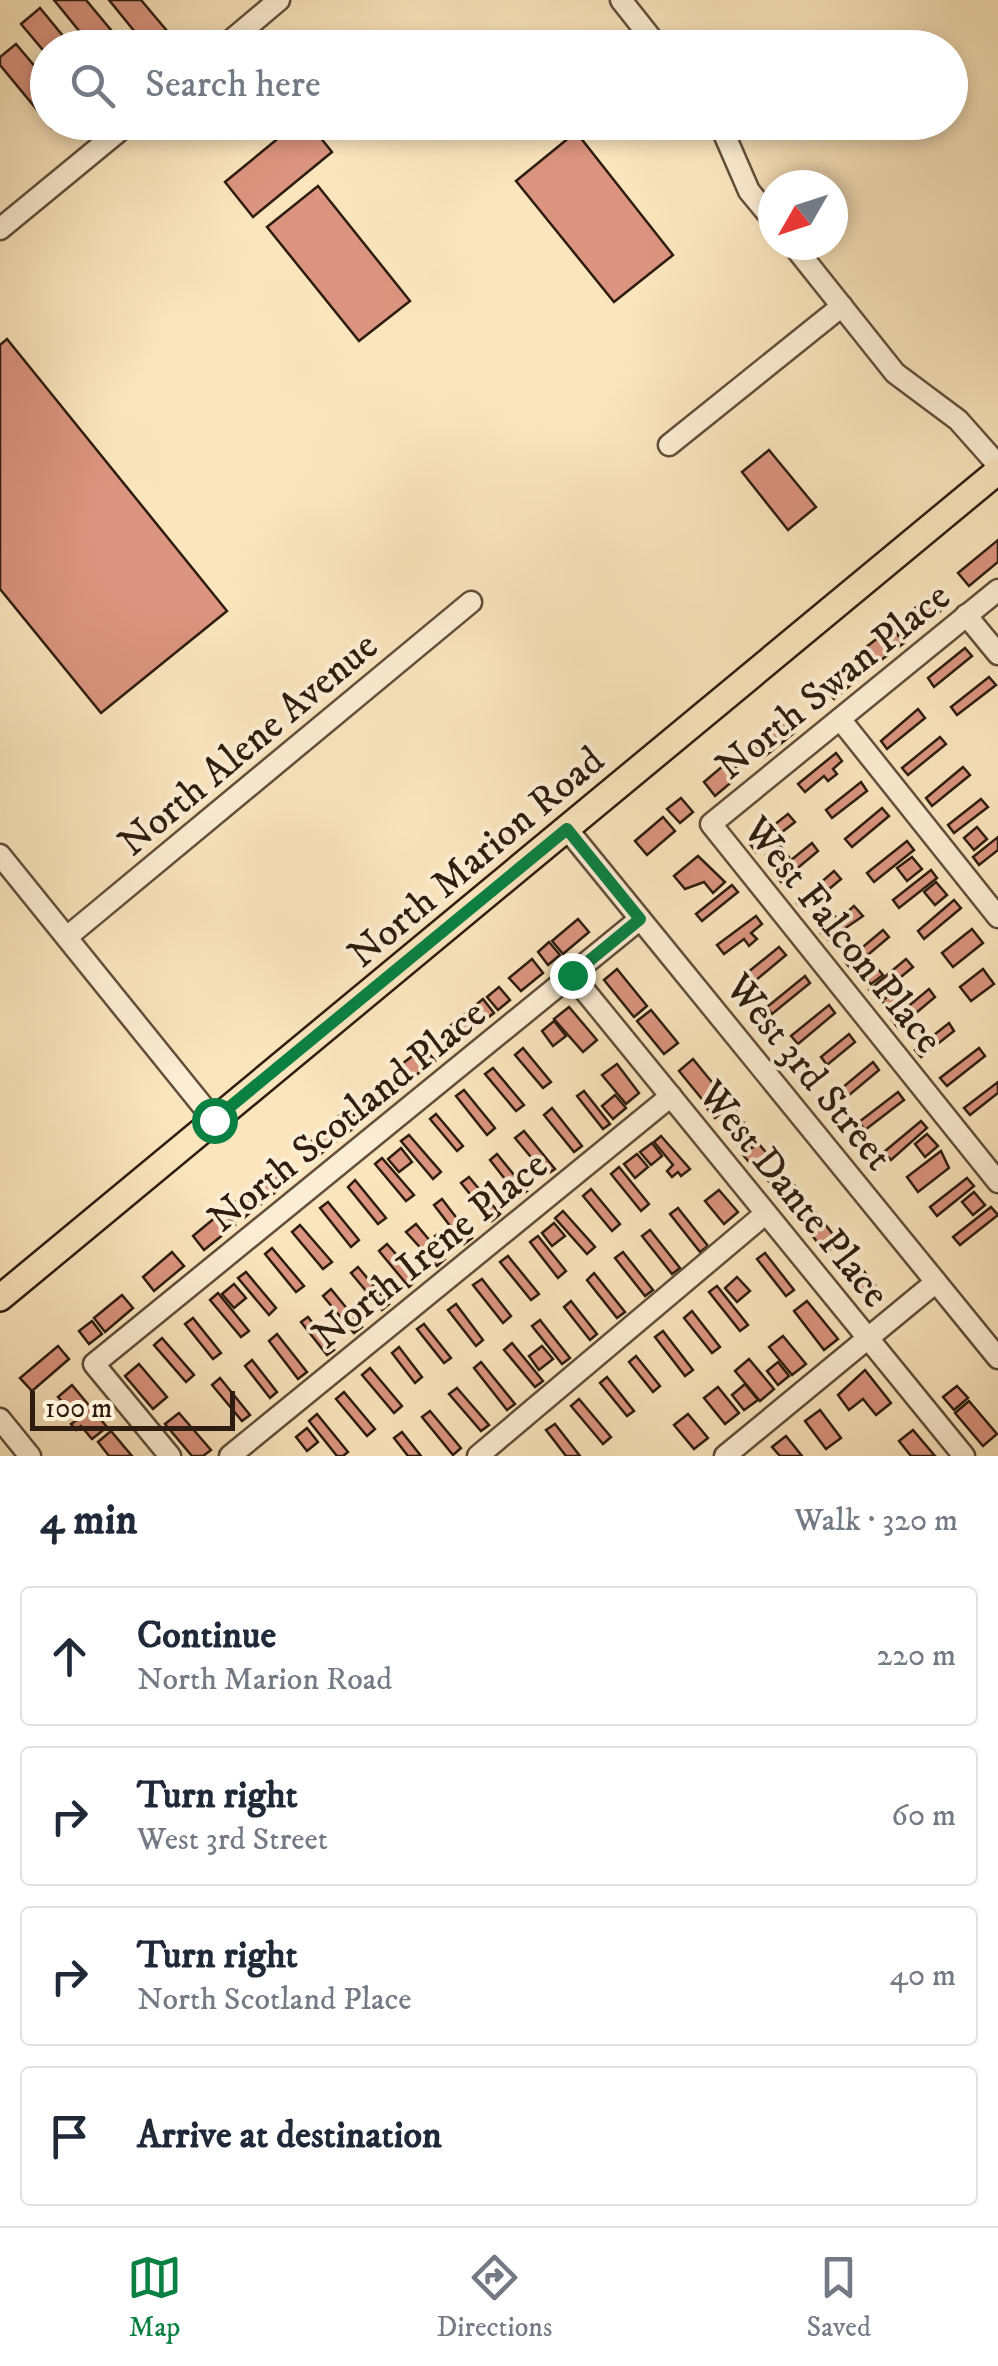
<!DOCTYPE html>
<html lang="en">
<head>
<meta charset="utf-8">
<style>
	body { margin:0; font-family:"IM FELL DW Pica",serif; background:#f2f2f3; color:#1f2937 }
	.compass { position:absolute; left:758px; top:170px; width:90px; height:90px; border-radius:50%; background:#fff; box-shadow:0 5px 15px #0003; rotate:231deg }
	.scale { position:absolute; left:30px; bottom:25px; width:205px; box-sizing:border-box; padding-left:10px; border:5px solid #2d1c0f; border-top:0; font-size:28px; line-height:35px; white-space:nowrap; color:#2d1c0f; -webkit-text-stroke:8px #fceed4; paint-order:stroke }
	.stop { position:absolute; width:30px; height:30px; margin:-22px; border:8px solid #0b8043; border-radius:50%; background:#fff }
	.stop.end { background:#0b8043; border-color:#fff; box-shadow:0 2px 10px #0008 }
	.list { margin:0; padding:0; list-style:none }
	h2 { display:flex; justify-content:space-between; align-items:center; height:130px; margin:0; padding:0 40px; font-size:42px }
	h2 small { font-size:32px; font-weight:400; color:#747a83 }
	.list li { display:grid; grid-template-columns:65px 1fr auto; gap:30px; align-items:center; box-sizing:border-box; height:140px; margin:0 20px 20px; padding:0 20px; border:2px solid #e0e1e3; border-radius:10px }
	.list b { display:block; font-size:38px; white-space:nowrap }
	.list p { margin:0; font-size:32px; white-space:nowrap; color:#747a83 }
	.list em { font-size:32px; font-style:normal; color:#747a83 }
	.icon { flex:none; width:55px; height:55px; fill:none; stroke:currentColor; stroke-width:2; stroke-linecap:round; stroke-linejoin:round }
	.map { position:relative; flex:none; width:998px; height:1456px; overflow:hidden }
	.search { position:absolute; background:#fff; box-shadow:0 5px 15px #0003; left:30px; right:30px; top:30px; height:110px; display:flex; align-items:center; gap:25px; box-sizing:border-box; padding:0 35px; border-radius:55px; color:#747a83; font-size:38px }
	.sheet { height:770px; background:#fff }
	nav { display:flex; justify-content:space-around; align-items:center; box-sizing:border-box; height:140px; border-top:2px solid #e0e1e3; background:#fff; font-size:28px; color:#747a83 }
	nav a { display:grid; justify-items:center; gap:5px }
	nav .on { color:#0b8043 }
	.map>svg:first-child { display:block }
	.building { fill:#db947f; stroke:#2d1c0f; stroke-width:2.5 }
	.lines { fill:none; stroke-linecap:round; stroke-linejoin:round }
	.minor-casing { stroke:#604e3a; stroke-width:25 }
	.major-casing { stroke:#2d1c0f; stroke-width:30 }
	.minor { stroke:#fceed4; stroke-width:20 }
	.major { stroke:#fae5bd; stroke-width:25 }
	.route { stroke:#0b8043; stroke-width:12 }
	.labels { text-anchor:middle; stroke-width:8; stroke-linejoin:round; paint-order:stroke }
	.street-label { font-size:40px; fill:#2d1c0f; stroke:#fceed4 }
</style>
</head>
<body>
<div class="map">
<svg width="998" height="1456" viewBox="0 0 998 1456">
	<rect width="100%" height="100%" fill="#fae5bd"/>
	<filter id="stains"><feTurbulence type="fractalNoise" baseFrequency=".002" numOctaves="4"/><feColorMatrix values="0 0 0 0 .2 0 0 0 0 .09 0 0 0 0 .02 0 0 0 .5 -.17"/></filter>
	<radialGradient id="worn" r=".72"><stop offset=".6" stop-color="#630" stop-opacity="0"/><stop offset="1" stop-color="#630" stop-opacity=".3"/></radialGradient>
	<g class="building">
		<polygon points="54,0 86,0 126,48 93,48"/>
		<polygon points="109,0 141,0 168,32 148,48"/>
		<polygon points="40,8 73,48 48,48 48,56 21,24"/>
		<polygon points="16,44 48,82 48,122 59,122 52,128 0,65 0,57"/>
		<polygon points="298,122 308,122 332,152 253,217 225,182"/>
		<polygon points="576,132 673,255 614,302 516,181"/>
		<polygon points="318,186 410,301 359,341 267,227"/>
		<polygon points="7,339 227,611 101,713 0,589 0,345"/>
		<polygon points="769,450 816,507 788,530 742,472"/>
		<polygon points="998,540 998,562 969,586 958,573"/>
		<polygon points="935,592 946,606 920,628 908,614"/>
		<polygon points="892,627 904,643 873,666 861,651"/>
		<polygon points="965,648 972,656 934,687 928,678"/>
		<polygon points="853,660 864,674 834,699 823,685"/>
		<polygon points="989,677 996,685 957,715 951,707"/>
		<polygon points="918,709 925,718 887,749 881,741"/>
		<polygon points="782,718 794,733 764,757 752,742"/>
		<polygon points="940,737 946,744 908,775 902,768"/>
		<polygon points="836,753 842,761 833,769 837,774 828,781 824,776 805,792 798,784"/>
		<polygon points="730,760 741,774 715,796 704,782"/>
		<polygon points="963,767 970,775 932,806 926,798"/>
		<polygon points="861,782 867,791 832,818 826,810"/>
		<polygon points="681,798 693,812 680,823 667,809"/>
		<polygon points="981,799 988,807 954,833 948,825"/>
		<polygon points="882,808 889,816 852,847 845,839"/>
		<polygon points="788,814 795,822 756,852 750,844"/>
		<polygon points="663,817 675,831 647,855 635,841"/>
		<polygon points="977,827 987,839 974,850 964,838"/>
		<polygon points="998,837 998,850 979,865 973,857"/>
		<polygon points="907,841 914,850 874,882 867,873"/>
		<polygon points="812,843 818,851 781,882 774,874"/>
		<polygon points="779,844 789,857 776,867 766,855"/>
		<polygon points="698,856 725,882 713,893 704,882 685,889 674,876"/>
		<polygon points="912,857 922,869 907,881 897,868"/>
		<polygon points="931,870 937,878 899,908 893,900"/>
		<polygon points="834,871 841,879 804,910 797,903"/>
		<polygon points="936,882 947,895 935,905 924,892"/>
		<polygon points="732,885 738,892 702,921 696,914"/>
		<polygon points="954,900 961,908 924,939 918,931"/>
		<polygon points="854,906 863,916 828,940 821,933 828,927 824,923 834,915 838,920"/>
		<polygon points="756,916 762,924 751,933 757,939 749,946 744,939 724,954 717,945"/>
		<polygon points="578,919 589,932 563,954 552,941"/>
		<polygon points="972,929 983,943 953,967 942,953"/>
		<polygon points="883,930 889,937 851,969 845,962"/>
		<polygon points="549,942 560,955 548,965 538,952"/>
		<polygon points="779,947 786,955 749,986 742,977"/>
		<polygon points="532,959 543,973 521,991 509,978"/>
		<polygon points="906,959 913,967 875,998 869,990"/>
		<polygon points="871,961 883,975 871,984 859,970"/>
		<polygon points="617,969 647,1006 634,1017 604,980"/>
		<polygon points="983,969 994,984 971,1001 960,987"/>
		<polygon points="805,976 810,983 772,1014 767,1007"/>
		<polygon points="499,987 510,1000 498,1010 487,997"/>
		<polygon points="897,989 908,1002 893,1014 882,1001"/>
		<polygon points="929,989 935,997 898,1028 892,1020"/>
		<polygon points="483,999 494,1013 460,1039 450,1026"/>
		<polygon points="829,1005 835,1013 798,1044 791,1036"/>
		<polygon points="569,1007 597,1040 583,1052 554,1019"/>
		<polygon points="651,1010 678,1043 664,1054 637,1021"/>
		<polygon points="554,1021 566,1036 553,1046 542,1031"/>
		<polygon points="949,1023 954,1031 921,1057 915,1050"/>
		<polygon points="849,1034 855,1042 827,1065 821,1057"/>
		<polygon points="424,1047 435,1061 408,1081 398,1067"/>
		<polygon points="523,1048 551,1082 543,1088 515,1055"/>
		<polygon points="979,1048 985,1056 947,1086 940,1078"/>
		<polygon points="693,1059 720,1092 706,1104 679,1071"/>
		<polygon points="873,1062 879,1070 842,1101 836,1093"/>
		<polygon points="617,1064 639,1093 626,1104 602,1075"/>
		<polygon points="493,1068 524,1105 516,1111 485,1074"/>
		<polygon points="998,1082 998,1093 970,1115 964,1108"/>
		<polygon points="379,1084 391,1098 363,1121 351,1107"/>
		<polygon points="464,1090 495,1128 487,1135 456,1096"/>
		<polygon points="584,1091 610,1124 603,1129 577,1096"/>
		<polygon points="898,1092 904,1100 865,1130 859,1122"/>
		<polygon points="615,1095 626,1108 613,1119 602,1106"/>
		<polygon points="719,1095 729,1107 715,1118 705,1106"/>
		<polygon points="348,1108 360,1123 346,1134 335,1119"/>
		<polygon points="552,1108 582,1146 574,1152 544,1115"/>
		<polygon points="736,1112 757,1141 743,1152 721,1123"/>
		<polygon points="436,1114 463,1146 457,1151 430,1119"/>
		<polygon points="921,1121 927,1128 891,1160 884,1152"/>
		<polygon points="325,1130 335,1142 310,1163 300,1151"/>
		<polygon points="524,1131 555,1169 546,1175 515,1138"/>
		<polygon points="927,1134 938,1146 925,1157 915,1144"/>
		<polygon points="409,1135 441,1172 433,1179 401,1141"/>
		<polygon points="661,1136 690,1169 681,1176 678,1172 672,1177 667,1171 673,1165 654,1142"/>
		<polygon points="652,1143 662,1156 651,1165 640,1152"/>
		<polygon points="758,1143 770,1157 755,1169 743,1155"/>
		<polygon points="401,1148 412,1162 399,1172 388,1159"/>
		<polygon points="941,1151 949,1168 918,1192 907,1177"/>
		<polygon points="497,1154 527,1191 519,1197 490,1160"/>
		<polygon points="637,1154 648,1167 635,1178 624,1164"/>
		<polygon points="382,1158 414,1195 406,1201 375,1164"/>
		<polygon points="619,1167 649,1204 641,1211 611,1174"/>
		<polygon points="779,1167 796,1187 782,1199 766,1178"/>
		<polygon points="273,1171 284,1185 261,1204 249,1190"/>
		<polygon points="469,1177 500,1214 492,1221 461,1183"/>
		<polygon points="967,1178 974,1186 937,1216 930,1207"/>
		<polygon points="355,1180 386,1218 378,1224 348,1187"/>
		<polygon points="591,1189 620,1224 612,1231 583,1196"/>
		<polygon points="719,1190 738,1212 724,1224 705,1201"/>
		<polygon points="796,1190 807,1203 794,1214 783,1202"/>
		<polygon points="974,1192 985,1205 973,1215 962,1202"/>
		<polygon points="247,1193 258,1206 244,1218 233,1204"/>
		<polygon points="442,1199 472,1238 464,1244 434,1205"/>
		<polygon points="328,1202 359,1240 351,1247 320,1208"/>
		<polygon points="991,1207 998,1215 960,1245 953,1237"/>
		<polygon points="678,1208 708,1246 700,1252 670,1214"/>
		<polygon points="813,1209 839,1242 826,1253 799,1219"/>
		<polygon points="223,1211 235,1225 204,1250 193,1236"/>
		<polygon points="563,1211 595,1247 587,1254 555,1218"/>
		<polygon points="554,1223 565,1236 552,1246 542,1233"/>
		<polygon points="416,1224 445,1259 437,1266 406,1232"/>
		<polygon points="300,1225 332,1262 323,1269 292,1232"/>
		<polygon points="447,1227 458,1242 447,1251 435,1236"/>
		<polygon points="650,1230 680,1268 672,1274 642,1236"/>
		<polygon points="538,1236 566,1271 558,1278 530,1242"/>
		<polygon points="387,1244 418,1279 409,1287 379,1251"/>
		<polygon points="272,1248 304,1286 296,1292 265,1254"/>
		<polygon points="172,1252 184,1266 154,1291 143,1277"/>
		<polygon points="623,1252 653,1290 645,1296 615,1258"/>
		<polygon points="765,1253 794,1290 786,1296 757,1259"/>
		<polygon points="508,1256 539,1294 531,1300 500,1262"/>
		<polygon points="858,1264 875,1285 861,1296 844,1275"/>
		<polygon points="358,1267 389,1304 382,1310 351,1273"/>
		<polygon points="246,1272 276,1308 269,1315 238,1278"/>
		<polygon points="594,1273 625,1312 617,1318 587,1280"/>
		<polygon points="737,1277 750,1291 737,1302 725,1288"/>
		<polygon points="482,1279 511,1316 503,1323 473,1285"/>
		<polygon points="234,1284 246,1298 234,1308 222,1294"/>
		<polygon points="717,1286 748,1325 740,1331 709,1292"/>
		<polygon points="331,1289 362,1327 354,1333 323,1296"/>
		<polygon points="218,1293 249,1331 241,1337 210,1300"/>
		<polygon points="122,1295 133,1308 105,1332 94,1318"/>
		<polygon points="571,1301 597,1334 590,1340 564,1307"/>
		<polygon points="807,1301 838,1339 824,1350 794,1311"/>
		<polygon points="456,1304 483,1340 476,1346 448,1310"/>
		<polygon points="692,1311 720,1347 712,1353 684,1318"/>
		<polygon points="308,1317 334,1350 327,1355 301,1322"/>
		<polygon points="193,1318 221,1353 213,1359 185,1324"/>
		<polygon points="540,1320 570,1358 562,1364 532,1326"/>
		<polygon points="92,1321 102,1334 89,1344 79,1331"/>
		<polygon points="424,1324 451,1358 444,1363 417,1329"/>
		<polygon points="663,1331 693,1370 685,1376 655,1337"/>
		<polygon points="277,1334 307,1372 298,1379 269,1341"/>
		<polygon points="783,1336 806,1364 792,1375 769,1347"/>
		<polygon points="162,1338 194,1375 186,1382 154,1345"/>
		<polygon points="512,1343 543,1381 535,1387 504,1350"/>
		<polygon points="58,1346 69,1359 32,1391 20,1378"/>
		<polygon points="542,1346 553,1359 539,1370 529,1356"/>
		<polygon points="399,1347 422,1377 415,1383 392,1353"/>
		<polygon points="636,1356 660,1386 653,1392 629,1362"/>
		<polygon points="749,1359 774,1389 760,1401 735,1371"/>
		<polygon points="252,1360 277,1392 270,1398 245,1366"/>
		<polygon points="481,1362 515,1404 507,1410 474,1368"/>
		<polygon points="778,1362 789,1376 778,1385 767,1371"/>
		<polygon points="139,1364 167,1397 153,1409 125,1376"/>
		<polygon points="370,1368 402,1406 394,1413 362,1375"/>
		<polygon points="865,1370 891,1403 876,1415 863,1399 849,1410 838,1395"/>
		<polygon points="607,1377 634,1411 627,1416 600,1383"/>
		<polygon points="220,1378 250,1415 242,1421 212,1385"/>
		<polygon points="745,1384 758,1400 744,1410 732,1395"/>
		<polygon points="72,1385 107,1427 92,1439 81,1426 76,1430 71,1424 77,1420 58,1397"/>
		<polygon points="957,1386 968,1398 954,1410 943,1397"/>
		<polygon points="718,1387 739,1413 725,1424 704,1398"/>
		<polygon points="457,1388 489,1425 481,1431 449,1394"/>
		<polygon points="344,1392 375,1429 367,1436 336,1399"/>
		<polygon points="579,1399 611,1437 603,1444 571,1406"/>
		<polygon points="969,1401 997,1434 983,1446 955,1413"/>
		<polygon points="820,1410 841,1438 826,1449 805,1421"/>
		<polygon points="430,1411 461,1448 453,1455 422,1417"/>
		<polygon points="179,1413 211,1450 203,1456 192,1456 165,1424"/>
		<polygon points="317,1414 348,1452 343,1456 337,1456 309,1421"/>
		<polygon points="688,1414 708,1438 694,1449 674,1425"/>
		<polygon points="555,1424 580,1456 566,1456 546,1430"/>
		<polygon points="307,1428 318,1442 307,1451 296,1437"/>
		<polygon points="913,1430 935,1456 911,1456 899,1441"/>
		<polygon points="111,1431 132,1456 109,1456 98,1442"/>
		<polygon points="402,1432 421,1456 408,1456 394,1438"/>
		<polygon points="786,1436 802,1456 780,1456 772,1447"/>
	</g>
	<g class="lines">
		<g class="minor-casing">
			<g id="minor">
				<polyline points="621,0 659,48"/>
				<polyline points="222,48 279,0"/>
				<polyline points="719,122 749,191 773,220"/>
				<polyline points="0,229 130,122"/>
				<polyline points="793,245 895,373 958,420 998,465"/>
				<polyline points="669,445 842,306"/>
				<polyline points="998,590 711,824 998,1182"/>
				<polyline points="966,615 998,654"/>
				<polyline points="840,719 998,917"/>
				<polyline points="567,829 998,1358"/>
				<polyline points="0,855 214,1120"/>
				<polyline points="67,937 471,602"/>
				<polyline points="572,975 964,1456"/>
				<polyline points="0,1419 30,1456"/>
				<polyline points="170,1456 94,1364 640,919"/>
				<polyline points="230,1456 671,1096"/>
				<polyline points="478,1456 765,1214"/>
				<polyline points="725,1456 936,1282"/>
			</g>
		</g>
		<g class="major-casing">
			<polyline id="major" points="0,1298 998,471"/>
		</g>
		<use href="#minor" class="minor"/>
		<use href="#major" class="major"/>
	</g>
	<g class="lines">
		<polyline class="route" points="214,1120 567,829 640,919 572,975"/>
	</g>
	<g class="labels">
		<g class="street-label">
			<text transform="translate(832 680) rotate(-39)" y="14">North Swan Place</text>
			<text transform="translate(247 743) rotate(-40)" y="14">North Alene Avenue</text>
			<text transform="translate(475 856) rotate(-40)" y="14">North Marion Road</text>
			<text transform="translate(844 934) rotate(51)" y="14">West Falcon Place</text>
			<text transform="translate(810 1071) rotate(51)" y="14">West 3rd Street</text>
			<text transform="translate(346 1115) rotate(-39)" y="14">North Scotland Place</text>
			<text transform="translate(795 1193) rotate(51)" y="14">West Dante Place</text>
			<text transform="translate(429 1249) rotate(-39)" y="14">North Irene Place</text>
		</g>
	</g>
	<rect width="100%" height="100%" filter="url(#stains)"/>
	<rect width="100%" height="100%" fill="url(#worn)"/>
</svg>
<svg class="compass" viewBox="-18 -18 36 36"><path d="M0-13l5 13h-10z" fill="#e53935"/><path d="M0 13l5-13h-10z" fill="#747a83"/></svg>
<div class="scale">100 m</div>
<div class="stop" style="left:214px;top:1120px"></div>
<div class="stop end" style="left:572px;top:975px"></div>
<div class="search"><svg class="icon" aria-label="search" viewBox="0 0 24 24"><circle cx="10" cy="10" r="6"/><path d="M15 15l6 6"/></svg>Search here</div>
</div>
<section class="sheet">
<h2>4 min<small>Walk · 320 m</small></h2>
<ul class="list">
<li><svg class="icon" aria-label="ahead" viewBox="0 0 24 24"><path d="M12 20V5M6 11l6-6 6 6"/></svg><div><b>Continue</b><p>North Marion Road</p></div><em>220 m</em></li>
<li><svg class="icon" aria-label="right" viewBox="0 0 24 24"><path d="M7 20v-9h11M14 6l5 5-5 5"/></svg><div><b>Turn right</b><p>West 3rd Street</p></div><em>60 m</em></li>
<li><svg class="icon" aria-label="right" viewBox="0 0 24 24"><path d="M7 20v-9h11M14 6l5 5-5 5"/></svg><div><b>Turn right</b><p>North Scotland Place</p></div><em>40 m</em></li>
<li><svg class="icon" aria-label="arrive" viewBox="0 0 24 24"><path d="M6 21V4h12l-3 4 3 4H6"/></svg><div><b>Arrive at destination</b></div></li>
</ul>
</section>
<nav>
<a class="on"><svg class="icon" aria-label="map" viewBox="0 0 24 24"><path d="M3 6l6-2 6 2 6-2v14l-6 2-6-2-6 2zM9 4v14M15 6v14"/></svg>Map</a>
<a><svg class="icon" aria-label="directions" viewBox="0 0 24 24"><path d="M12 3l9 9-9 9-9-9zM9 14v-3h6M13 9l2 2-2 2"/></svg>Directions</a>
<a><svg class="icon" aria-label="saved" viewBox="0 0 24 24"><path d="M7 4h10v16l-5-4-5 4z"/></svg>Saved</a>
</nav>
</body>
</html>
